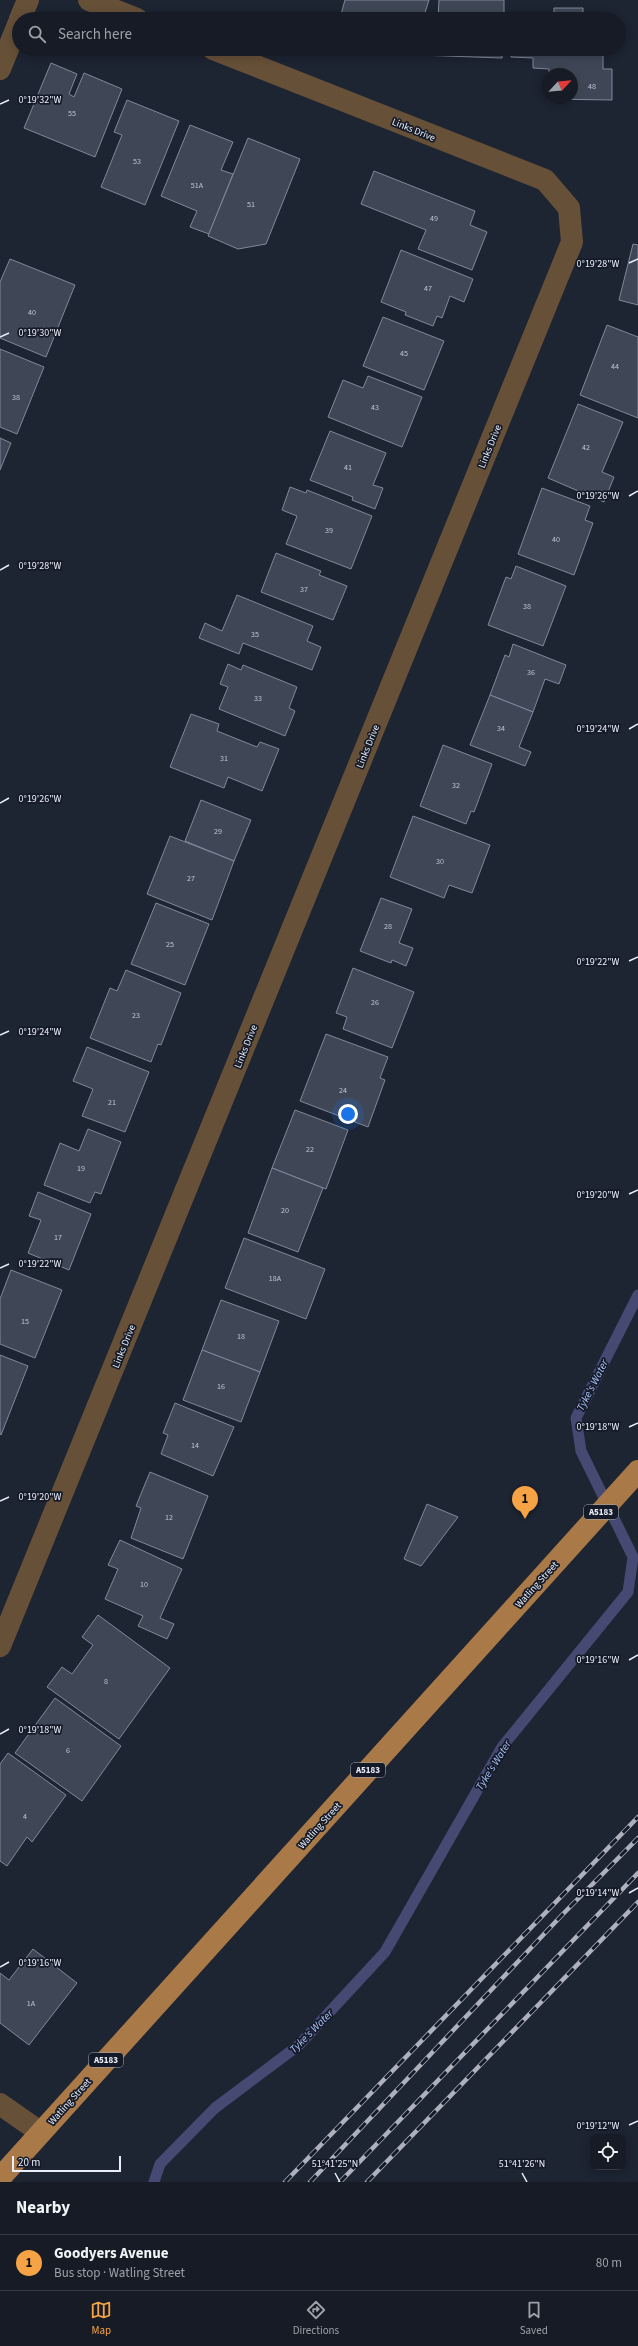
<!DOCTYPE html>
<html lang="en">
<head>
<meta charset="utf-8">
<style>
	body { margin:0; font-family:"Source Sans 3",sans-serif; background:#1f242e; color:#f1f3f6 }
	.controls { position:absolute; right:12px; bottom:12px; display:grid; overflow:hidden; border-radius:8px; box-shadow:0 2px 10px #0003 }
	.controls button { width:36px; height:36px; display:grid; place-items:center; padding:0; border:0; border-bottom:1px solid #353943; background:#161b26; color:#f1f3f6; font:20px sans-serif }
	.compass { position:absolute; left:542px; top:68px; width:36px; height:36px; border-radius:50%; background:#161b26; box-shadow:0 2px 10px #0003; rotate:64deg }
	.scale { position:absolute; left:12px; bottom:10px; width:109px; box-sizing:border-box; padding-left:4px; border:2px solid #e9eef8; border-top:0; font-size:11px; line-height:14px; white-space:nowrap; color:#e9eef8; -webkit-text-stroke:3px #141a28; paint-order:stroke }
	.you { position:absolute; left:348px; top:1114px; width:14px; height:14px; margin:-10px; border:3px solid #fff; border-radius:50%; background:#1a73e8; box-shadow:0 0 0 6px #1a73e833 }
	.badge { display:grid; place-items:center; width:26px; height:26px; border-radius:50%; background:#f5a345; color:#111; font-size:13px; font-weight:700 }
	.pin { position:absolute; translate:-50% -33px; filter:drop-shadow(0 1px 2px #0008) }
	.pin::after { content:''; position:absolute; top:21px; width:14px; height:12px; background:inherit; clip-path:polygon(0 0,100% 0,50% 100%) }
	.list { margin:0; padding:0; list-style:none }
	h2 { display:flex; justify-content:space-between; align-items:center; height:52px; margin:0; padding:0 16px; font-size:17px }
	h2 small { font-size:13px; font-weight:400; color:#9ea1a7 }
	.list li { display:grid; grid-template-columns:26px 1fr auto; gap:12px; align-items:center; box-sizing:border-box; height:56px; padding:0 16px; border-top:1px solid #353943 }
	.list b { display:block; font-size:15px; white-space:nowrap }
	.list p { margin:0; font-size:13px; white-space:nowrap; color:#9ea1a7 }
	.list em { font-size:13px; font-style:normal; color:#9ea1a7 }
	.icon { flex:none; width:22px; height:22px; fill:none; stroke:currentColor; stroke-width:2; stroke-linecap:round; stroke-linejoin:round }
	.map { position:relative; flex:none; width:638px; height:2182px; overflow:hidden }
	.search { position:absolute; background:#161b26; box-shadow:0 2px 10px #0003; left:12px; right:12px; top:12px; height:44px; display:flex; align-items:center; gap:10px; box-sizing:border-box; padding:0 14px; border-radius:22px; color:#9ea1a7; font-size:15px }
	.sheet { height:108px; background:#161b26 }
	nav { display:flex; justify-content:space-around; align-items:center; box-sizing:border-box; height:56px; border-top:1px solid #353943; background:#161b26; font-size:11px; color:#9ea1a7 }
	nav a { display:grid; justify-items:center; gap:2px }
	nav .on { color:#f5a345 }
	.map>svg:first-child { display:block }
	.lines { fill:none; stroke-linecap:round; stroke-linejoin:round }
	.stream { stroke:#464972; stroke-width:11 }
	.building { fill:#3f4756; stroke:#80899b }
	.minor { stroke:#675038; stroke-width:22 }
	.major { stroke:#a97947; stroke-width:22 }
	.rail-casing { stroke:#acb1bc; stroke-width:4.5 }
	.rail { stroke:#141a28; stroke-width:3; stroke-dasharray:9; stroke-linecap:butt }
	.ticks { fill:none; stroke:#e9eef8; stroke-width:1.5 }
	.labels { text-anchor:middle; stroke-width:3.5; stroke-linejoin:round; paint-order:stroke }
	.number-label { font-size:8px; fill:#bec4d0 }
	.shield { fill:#141a28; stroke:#a9aeba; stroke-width:1 }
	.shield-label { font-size:9px; font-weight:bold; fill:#e9eef8 }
	.street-label { font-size:10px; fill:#e9eef8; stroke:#141a28 }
	.water-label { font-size:11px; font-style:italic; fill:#aac5fa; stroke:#141a28 }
	.ticks-label { font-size:10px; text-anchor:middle; fill:#e9eef8; stroke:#141a28; stroke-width:3.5; stroke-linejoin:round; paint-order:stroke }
</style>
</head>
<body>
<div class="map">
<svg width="638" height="2182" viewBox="0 0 638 2182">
	<rect width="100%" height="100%" fill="#1d2432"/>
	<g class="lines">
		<polyline class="stream" points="154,2182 160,2164 215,2108 299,2045 385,1952 502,1747 628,1592 633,1557 581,1451 576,1418 638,1295"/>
	</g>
	<g class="building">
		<polygon points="345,0 429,0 423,19 345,19 340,18"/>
		<polygon points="439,0 504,0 504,19 438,19"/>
		<polygon points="554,8 583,8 583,18 596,19 511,19 511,17 554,17"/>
		<polygon points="420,49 503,49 502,58 418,55"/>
		<polygon points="511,49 603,49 603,69 612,69 612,100 548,99 572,98 572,74 549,74 549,69 533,68 533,58 511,57"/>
		<polygon points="51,63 77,74 69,94 74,97 84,73 122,89 95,157 24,128"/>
		<polygon points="127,100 179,121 145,205 101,187 122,135 114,132"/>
		<polygon points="190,125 233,142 221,170 233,174 209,234 190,227 197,211 161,196"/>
		<polygon points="248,138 300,159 266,244 238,249 208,236"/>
		<polygon points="374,171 475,211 470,225 487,232 472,270 418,249 426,230 361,204"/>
		<polygon points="633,244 638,245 638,305 619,300"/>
		<polygon points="401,250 473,279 464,302 450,296 442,318 437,316 433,326 405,315 406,312 381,302"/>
		<polygon points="10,259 75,285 46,357 0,338 0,282"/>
		<polygon points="383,317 444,341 424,390 363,366"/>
		<polygon points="607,325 638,337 638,418 580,395"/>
		<polygon points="0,349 44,367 17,434 0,427"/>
		<polygon points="368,376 422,397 402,447 328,417 343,380 363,388"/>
		<polygon points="578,404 623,422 602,472 614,477 604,502 548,478"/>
		<polygon points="330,431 386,453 373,485 383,488 375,509 352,500 353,497 310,480"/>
		<polygon points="0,438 11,443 0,470"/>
		<polygon points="290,487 306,493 307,490 372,516 351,569 286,544 297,516 282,510"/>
		<polygon points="542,488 590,506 585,520 593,523 574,575 518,554"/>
		<polygon points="276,553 321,571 319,575 347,586 333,620 261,592"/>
		<polygon points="516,566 566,586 543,646 488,625 506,577 511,579"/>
		<polygon points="237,595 313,626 307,641 321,647 312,670 243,643 239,654 199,638 205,623 222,631"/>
		<polygon points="513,644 566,665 559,684 545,679 533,712 490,695 505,655 509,657"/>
		<polygon points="228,664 241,670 243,665 297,687 289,708 295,711 285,736 219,709 228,687 220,684"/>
		<polygon points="490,695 533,712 519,747 531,752 525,766 470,745"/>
		<polygon points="191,714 219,724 217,731 257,747 260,742 279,749 262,791 228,777 224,788 170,767"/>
		<polygon points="443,745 492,764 474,812 471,811 466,824 420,806"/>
		<polygon points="201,800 251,820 234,861 185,841"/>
		<polygon points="413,816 490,845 472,893 449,885 444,898 390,877"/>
		<polygon points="170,836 234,861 212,920 147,894"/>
		<polygon points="381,898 412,909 399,943 413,948 406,966 392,960 391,963 360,951"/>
		<polygon points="156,903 209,924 185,985 131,964"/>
		<polygon points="353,968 414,992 392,1048 343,1029 347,1017 336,1013"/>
		<polygon points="126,970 181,993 161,1045 158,1044 151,1062 90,1038 110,988 117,991"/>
		<polygon points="326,1034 388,1057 380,1078 385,1080 368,1127 300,1101"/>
		<polygon points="87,1047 149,1072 125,1132 82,1116 93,1089 73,1081"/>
		<polygon points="295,1110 348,1130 326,1189 272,1168"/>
		<polygon points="88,1129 121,1142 101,1194 95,1192 90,1203 44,1185 60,1143 79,1151"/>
		<polygon points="272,1168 323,1188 298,1252 248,1233"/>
		<polygon points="38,1192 91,1214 69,1270 28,1253 41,1220 29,1216"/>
		<polygon points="244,1238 325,1269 306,1319 225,1288"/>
		<polygon points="11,1270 62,1290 35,1358 0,1344 0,1299"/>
		<polygon points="221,1300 279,1321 260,1372 202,1350"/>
		<polygon points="202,1350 260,1372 241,1422 183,1400"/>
		<polygon points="0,1355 28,1366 1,1435 0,1434"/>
		<polygon points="175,1403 234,1427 213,1476 161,1454 168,1435 163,1433"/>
		<polygon points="150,1472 208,1496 183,1559 131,1538 141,1508 136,1506"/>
		<polygon points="427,1504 458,1517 421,1566 404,1559"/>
		<polygon points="120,1540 182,1569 160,1618 174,1624 167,1639 138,1626 143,1616 105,1599 118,1569 108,1565"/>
		<polygon points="98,1615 170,1668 119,1739 47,1687 62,1667 72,1674 93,1645 82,1637"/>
		<polygon points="55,1698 121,1746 82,1801 15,1753"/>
		<polygon points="8,1753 66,1795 32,1842 27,1837 7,1866 0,1861 0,1764"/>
		<polygon points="33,1949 77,1983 29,2045 0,2023 0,1973 9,1980"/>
	</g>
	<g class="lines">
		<g class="minor">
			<polyline points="89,0 137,19"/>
			<polyline points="20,19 28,0"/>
			<polyline points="0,69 19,22"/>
			<polyline points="0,1646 572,242 569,208 545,180 213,49"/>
			<polyline points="0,2104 40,2132"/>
		</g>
		<polyline class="major" points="0,2178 638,1471"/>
		<g class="rail-casing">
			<g id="rail">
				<polyline points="285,2182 638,1817"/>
				<polyline points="310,2182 562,1915 638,1838"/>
				<polyline points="340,2182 638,1873"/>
				<polyline points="367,2182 638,1902"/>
			</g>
		</g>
		<use href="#rail" class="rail"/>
	</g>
	<path class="ticks" d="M0,104l9,-4M629,263l9,-4M0,337l9,-4M629,496l9,-5M0,570l9,-5M629,729l9,-5M0,803l9,-5M629,961l9,-4M0,1035l9,-4M629,1194l9,-4M0,1268l9,-4M629,1427l9,-4M0,1501l9,-4M629,1660l9,-5M0,1734l9,-5M629,1893l9,-5M0,1967l9,-5M629,2125l9,-4M335,2173l5,9M522,2173l5,9"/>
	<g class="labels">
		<g class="number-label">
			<text x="592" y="89">48</text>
			<text x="72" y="116">55</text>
			<text x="137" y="164">53</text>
			<text x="197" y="188">51A</text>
			<text x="251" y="207">51</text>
			<text x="434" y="221">49</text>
			<text x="428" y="291">47</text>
			<text x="32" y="315">40</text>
			<text x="404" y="356">45</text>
			<text x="615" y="369">44</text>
			<text x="16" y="400">38</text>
			<text x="375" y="410">43</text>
			<text x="586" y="450">42</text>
			<text x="348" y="470">41</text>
			<text x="329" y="533">39</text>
			<text x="556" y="542">40</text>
			<text x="304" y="592">37</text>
			<text x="527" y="609">38</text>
			<text x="255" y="637">35</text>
			<text x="531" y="675">36</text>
			<text x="258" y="701">33</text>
			<text x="501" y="731">34</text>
			<text x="224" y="761">31</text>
			<text x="456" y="788">32</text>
			<text x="218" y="834">29</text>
			<text x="440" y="864">30</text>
			<text x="191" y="881">27</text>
			<text x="388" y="929">28</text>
			<text x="170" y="947">25</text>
			<text x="375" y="1005">26</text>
			<text x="136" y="1018">23</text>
			<text x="343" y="1093">24</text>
			<text x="112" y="1105">21</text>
			<text x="310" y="1152">22</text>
			<text x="81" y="1171">19</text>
			<text x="285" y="1213">20</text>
			<text x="58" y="1240">17</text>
			<text x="275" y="1281">18A</text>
			<text x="25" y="1324">15</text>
			<text x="241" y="1339">18</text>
			<text x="221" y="1389">16</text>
			<text x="195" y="1448">14</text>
			<text x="169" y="1520">12</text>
			<text x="144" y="1587">10</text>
			<text x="106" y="1684">8</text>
			<text x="68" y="1753">6</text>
			<text x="25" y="1819">4</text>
			<text x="31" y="2006">1A</text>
		</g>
		<g class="shield">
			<rect x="584" y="1505" width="34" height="14" rx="3"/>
			<rect x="351" y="1763" width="34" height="14" rx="3"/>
			<rect x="89" y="2053" width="34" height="14" rx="3"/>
		</g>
		<g class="shield-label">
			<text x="601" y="1515">A5183</text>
			<text x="368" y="1773">A5183</text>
			<text x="106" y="2063">A5183</text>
		</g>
		<g class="street-label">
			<text transform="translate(414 129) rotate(22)" y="4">Links Drive</text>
			<text transform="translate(489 446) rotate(-68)" y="4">Links Drive</text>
			<text transform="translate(367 746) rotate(-68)" y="4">Links Drive</text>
			<text transform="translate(245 1046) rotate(-68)" y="4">Links Drive</text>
			<text transform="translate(123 1346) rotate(-68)" y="4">Links Drive</text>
			<text transform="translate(536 1584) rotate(-48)" y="4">Watling Street</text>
			<text transform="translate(319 1825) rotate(-48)" y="4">Watling Street</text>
			<text transform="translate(69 2101) rotate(-48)" y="4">Watling Street</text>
		</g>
		<g class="water-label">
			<text transform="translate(592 1385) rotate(-63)" y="4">Tyke's Water</text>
			<text transform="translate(493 1765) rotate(-58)" y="4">Tyke's Water</text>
			<text transform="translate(311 2031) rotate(-45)" y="4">Tyke's Water</text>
		</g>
	</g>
	<g class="ticks-label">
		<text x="40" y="103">0°19'32"W</text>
		<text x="598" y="267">0°19'28"W</text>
		<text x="40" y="336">0°19'30"W</text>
		<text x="598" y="499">0°19'26"W</text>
		<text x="40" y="569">0°19'28"W</text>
		<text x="598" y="732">0°19'24"W</text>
		<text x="40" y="802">0°19'26"W</text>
		<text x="598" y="965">0°19'22"W</text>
		<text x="40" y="1035">0°19'24"W</text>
		<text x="598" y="1198">0°19'20"W</text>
		<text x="40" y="1267">0°19'22"W</text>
		<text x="598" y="1430">0°19'18"W</text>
		<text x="40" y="1500">0°19'20"W</text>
		<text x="598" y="1663">0°19'16"W</text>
		<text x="40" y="1733">0°19'18"W</text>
		<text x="598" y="1896">0°19'14"W</text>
		<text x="40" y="1966">0°19'16"W</text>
		<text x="598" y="2129">0°19'12"W</text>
		<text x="335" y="2167">51°41'25"N</text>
		<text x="522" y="2167">51°41'26"N</text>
	</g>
</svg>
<div class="controls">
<button><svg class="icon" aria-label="locate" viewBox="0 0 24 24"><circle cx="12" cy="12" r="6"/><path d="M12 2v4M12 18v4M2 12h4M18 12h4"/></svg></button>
</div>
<svg class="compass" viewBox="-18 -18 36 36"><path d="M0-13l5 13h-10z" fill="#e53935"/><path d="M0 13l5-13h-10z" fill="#9ea1a7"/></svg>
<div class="scale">20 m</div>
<div class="you"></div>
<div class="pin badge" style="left:525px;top:1519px">1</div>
<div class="search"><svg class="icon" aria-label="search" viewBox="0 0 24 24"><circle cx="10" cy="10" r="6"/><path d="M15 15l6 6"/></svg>Search here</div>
</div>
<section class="sheet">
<h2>Nearby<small></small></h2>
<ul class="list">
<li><span class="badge">1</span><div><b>Goodyers Avenue</b><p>Bus stop · Watling Street</p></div><em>80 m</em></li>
</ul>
</section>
<nav>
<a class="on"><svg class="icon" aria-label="map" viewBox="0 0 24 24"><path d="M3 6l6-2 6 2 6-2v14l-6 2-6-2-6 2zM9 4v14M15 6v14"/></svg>Map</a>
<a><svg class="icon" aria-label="directions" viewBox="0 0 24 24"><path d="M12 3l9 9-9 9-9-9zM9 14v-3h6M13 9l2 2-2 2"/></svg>Directions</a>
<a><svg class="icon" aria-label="saved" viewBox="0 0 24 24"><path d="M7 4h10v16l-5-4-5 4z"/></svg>Saved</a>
</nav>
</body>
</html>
